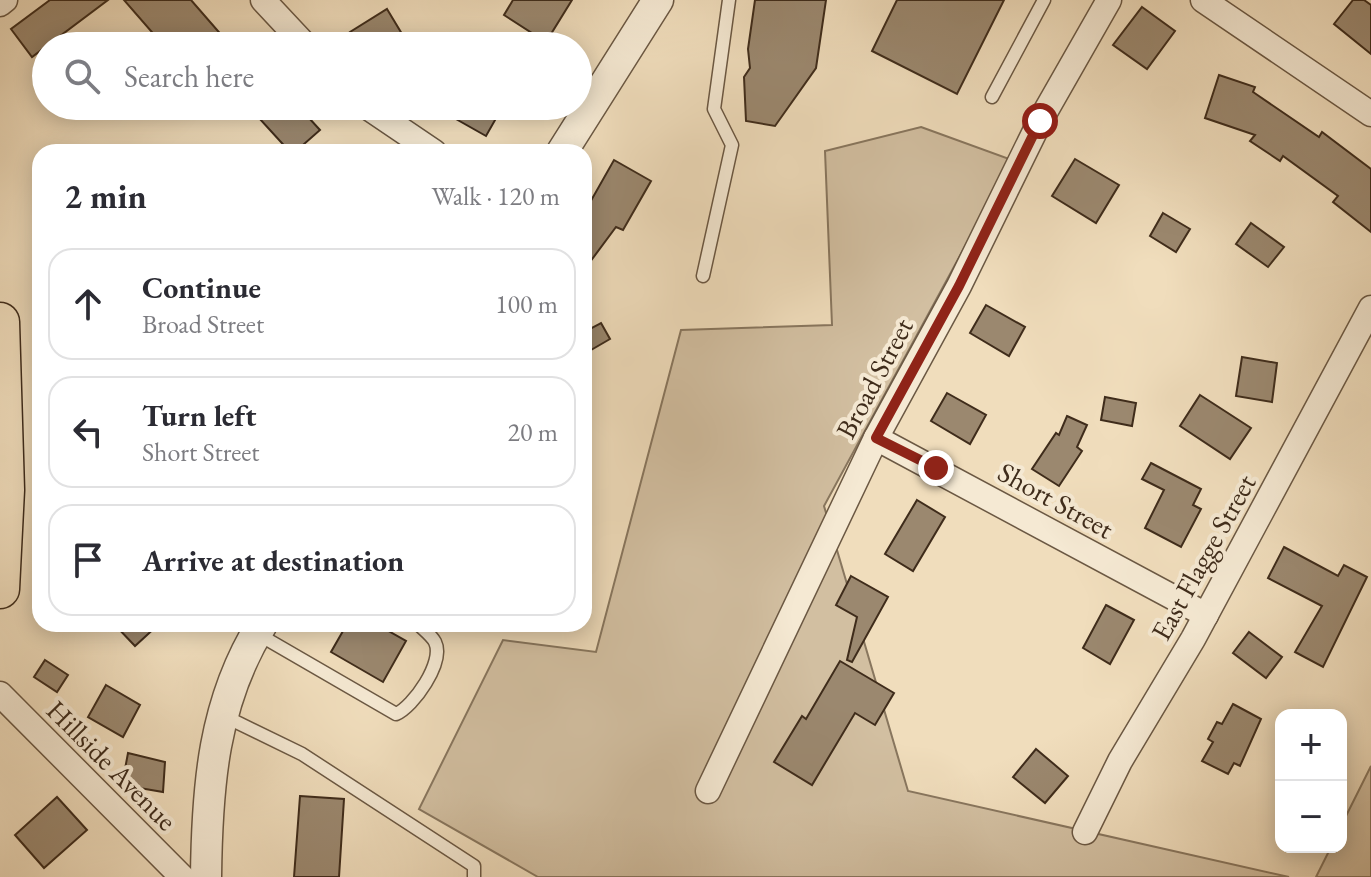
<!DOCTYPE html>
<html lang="en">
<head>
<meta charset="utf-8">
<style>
	body { margin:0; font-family:"EB Garamond",serif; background:#f2f2f3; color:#2b2b33 }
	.controls { position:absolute; right:24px; bottom:24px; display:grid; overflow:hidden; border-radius:16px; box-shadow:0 4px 20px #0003 }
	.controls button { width:72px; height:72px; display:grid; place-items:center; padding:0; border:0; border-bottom:2px solid #e1e1e2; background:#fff; color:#2b2b33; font:40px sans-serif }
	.stop { position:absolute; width:24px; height:24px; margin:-18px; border:6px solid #8f2418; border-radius:50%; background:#fff }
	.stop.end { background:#8f2418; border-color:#fff; box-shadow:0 2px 8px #0008 }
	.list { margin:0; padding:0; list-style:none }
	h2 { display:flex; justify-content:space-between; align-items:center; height:104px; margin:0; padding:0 32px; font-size:34px }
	h2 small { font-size:26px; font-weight:400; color:#7c7c81 }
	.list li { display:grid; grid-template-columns:52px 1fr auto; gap:24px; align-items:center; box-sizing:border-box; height:112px; margin:0 16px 16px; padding:0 16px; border:2px solid #e1e1e2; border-radius:24px }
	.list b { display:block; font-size:30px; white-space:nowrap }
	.list p { margin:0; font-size:26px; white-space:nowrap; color:#7c7c81 }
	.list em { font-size:26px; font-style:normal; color:#7c7c81 }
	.icon { flex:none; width:44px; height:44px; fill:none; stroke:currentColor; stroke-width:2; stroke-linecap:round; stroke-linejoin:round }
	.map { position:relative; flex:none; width:1371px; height:877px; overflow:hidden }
	.search { position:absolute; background:#fff; box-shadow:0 4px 20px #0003; left:32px; top:32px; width:560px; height:88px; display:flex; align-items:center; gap:20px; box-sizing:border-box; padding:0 28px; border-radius:44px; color:#7c7c81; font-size:30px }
	.panel { position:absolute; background:#fff; box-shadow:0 4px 20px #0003; left:32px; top:144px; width:560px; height:488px; border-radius:24px }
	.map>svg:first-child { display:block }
	.green { fill:#d2bfa1; stroke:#88765e; stroke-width:2 }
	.building { fill:#9b886f; stroke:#3f2c1b; stroke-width:2 }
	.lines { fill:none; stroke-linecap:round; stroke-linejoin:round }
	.service-casing { stroke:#6b5843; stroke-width:15 }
	.minor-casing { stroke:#6b5843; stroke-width:27 }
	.tertiary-casing { stroke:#6b5843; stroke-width:33 }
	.primary-casing { stroke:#3f2c1b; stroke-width:41 }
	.service { stroke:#f5e9d3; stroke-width:12 }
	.minor { stroke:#f5e9d3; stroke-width:24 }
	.tertiary { stroke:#f5e9d3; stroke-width:30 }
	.primary { stroke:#f0ddbc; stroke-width:38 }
	.route { stroke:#8f2418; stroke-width:10 }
	.labels { text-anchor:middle; stroke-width:8; stroke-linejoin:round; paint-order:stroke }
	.street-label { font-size:28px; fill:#3f2c1b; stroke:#f5e9d3 }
</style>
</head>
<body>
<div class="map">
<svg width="1371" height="877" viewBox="0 0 1371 877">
	<rect width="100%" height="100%" fill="#f0ddbc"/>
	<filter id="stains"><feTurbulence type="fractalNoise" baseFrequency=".0025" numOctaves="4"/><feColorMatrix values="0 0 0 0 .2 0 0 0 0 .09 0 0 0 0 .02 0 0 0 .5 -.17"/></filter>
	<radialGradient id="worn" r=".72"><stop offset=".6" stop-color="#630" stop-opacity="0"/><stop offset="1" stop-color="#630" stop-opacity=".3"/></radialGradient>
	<g class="green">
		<polygon points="921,127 1012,160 824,506 908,791 1289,877 538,877 419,809 503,640 596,652 681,330 832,325 825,151"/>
		<polygon points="1371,766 1371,877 1316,877 1331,847 1341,847 1341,826"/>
	</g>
	<g class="building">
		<polygon points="50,0 108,0 32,57 11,29"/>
		<polygon points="124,0 191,0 231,46 164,46"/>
		<polygon points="513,0 572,0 546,42 504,15"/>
		<polygon points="755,0 826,0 816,68 775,126 746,121 744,77 750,68 748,49"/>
		<polygon points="897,0 1004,0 957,94 872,51"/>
		<polygon points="1353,0 1364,0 1371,5 1371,54 1334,24"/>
		<polygon points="1142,7 1175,31 1147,69 1113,45"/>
		<polygon points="387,9 402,34 382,46 359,46 350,32"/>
		<polygon points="1219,75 1255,87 1253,92 1319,137 1322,132 1371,169 1371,232 1333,202 1338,196 1283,156 1280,161 1250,141 1255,135 1205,118"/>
		<polygon points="248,106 298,106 320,130 295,152 290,152"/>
		<polygon points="433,106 503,106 486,136"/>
		<polygon points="1075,159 1119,185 1096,223 1052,196"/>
		<polygon points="614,160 651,181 623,230 616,227 584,270 584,213"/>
		<polygon points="1163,213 1190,229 1176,252 1150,236"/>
		<polygon points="1251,223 1284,247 1268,267 1236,244"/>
		<polygon points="986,305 1025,327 1009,356 970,333"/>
		<polygon points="601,323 610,339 584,354 584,332"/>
		<polygon points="1242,357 1277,363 1272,402 1236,396"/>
		<polygon points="947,393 986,415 970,444 931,421"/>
		<polygon points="1200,395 1251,428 1230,459 1180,426"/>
		<polygon points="1105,397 1136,403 1132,426 1101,420"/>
		<polygon points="1067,416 1087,425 1077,447 1082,451 1059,486 1032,469 1056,433 1059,435"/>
		<polygon points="1151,463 1201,489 1193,505 1201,509 1181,547 1145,528 1164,490 1142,479"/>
		<polygon points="917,500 945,517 913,571 885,554"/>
		<polygon points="1284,547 1338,576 1344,565 1367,577 1323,667 1295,652 1322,606 1268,578"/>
		<polygon points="851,576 888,597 852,662 847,660 857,617 836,605"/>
		<polygon points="1106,605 1134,620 1110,664 1083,648"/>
		<polygon points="114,624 159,624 135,646"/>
		<polygon points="347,624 376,624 406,641 383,682 331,652"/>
		<polygon points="1249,632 1282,657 1266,678 1233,653"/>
		<polygon points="45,660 68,675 57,692 34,677"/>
		<polygon points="840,661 894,693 875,725 855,713 812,785 774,762 802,716 806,719"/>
		<polygon points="106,685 140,705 123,737 88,717"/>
		<polygon points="1233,704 1261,719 1240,766 1234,763 1228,774 1202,761 1213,742 1208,739 1217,722 1222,724"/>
		<polygon points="1036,749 1068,776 1045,803 1013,777"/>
		<polygon points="128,753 165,762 163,792 122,785"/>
		<polygon points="300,796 344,799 339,877 294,877"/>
		<polygon points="57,797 87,830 44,868 15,835"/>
	</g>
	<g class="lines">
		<g class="service-casing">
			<g id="service">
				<polyline points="992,97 1044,0"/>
				<polyline points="703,276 732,145 714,109 729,0"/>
				<path d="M256,633l140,81c17,-7 49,-52 39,-72 -3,-6 -12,-13 -17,-18"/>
				<polyline points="222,715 302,754 474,866 474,877"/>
			</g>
		</g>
		<g class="minor-casing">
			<g id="minor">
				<polyline points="263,0 306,46"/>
				<polyline points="1203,0 1371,114"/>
				<polyline points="0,4 5,0"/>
				<polyline points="366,106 434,152"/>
				<polyline points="876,438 1206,615"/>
				<polyline points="0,694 182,877"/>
				<polyline points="708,791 876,438 959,286 1040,121 1109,0"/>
				<polyline points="1085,832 1120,761 1193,639 1371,308"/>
			</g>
		</g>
		<g class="tertiary-casing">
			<g id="tertiary">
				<polyline points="562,152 658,0"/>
				<path d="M206,877c1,-90 7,-175 56,-253"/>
			</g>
		</g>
		<g class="primary-casing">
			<polyline id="primary" points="0,322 5,490 0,589"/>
		</g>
		<use href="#service" class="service"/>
		<use href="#minor" class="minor"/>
		<use href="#tertiary" class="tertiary"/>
		<use href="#primary" class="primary"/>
	</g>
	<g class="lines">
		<polyline class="route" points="936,468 876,438 959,286 1040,121"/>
	</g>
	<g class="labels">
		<g class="street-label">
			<text transform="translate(874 378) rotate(-62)" y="10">Broad Street</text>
			<text transform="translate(1056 500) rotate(29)" y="10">Short Street</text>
			<text transform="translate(1203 557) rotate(-61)" y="10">East Flagge Street</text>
			<text transform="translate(112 765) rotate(45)" y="10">Hillside Avenue</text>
		</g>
	</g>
	<rect width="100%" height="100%" filter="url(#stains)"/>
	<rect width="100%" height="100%" fill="url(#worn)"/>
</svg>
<div class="controls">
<button>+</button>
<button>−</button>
</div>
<div class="stop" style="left:1040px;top:121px"></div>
<div class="stop end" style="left:936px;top:468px"></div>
<div class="search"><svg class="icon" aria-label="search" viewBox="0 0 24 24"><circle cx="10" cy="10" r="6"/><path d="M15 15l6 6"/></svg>Search here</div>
<section class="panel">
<h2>2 min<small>Walk · 120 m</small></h2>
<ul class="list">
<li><svg class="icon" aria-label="ahead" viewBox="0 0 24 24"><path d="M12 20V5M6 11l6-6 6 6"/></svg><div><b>Continue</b><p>Broad Street</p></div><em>100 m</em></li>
<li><svg class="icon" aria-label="left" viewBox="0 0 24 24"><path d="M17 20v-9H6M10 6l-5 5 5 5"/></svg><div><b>Turn left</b><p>Short Street</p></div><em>20 m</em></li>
<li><svg class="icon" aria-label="arrive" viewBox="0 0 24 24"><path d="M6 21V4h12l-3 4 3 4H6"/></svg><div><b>Arrive at destination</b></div></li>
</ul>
</section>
</div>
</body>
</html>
